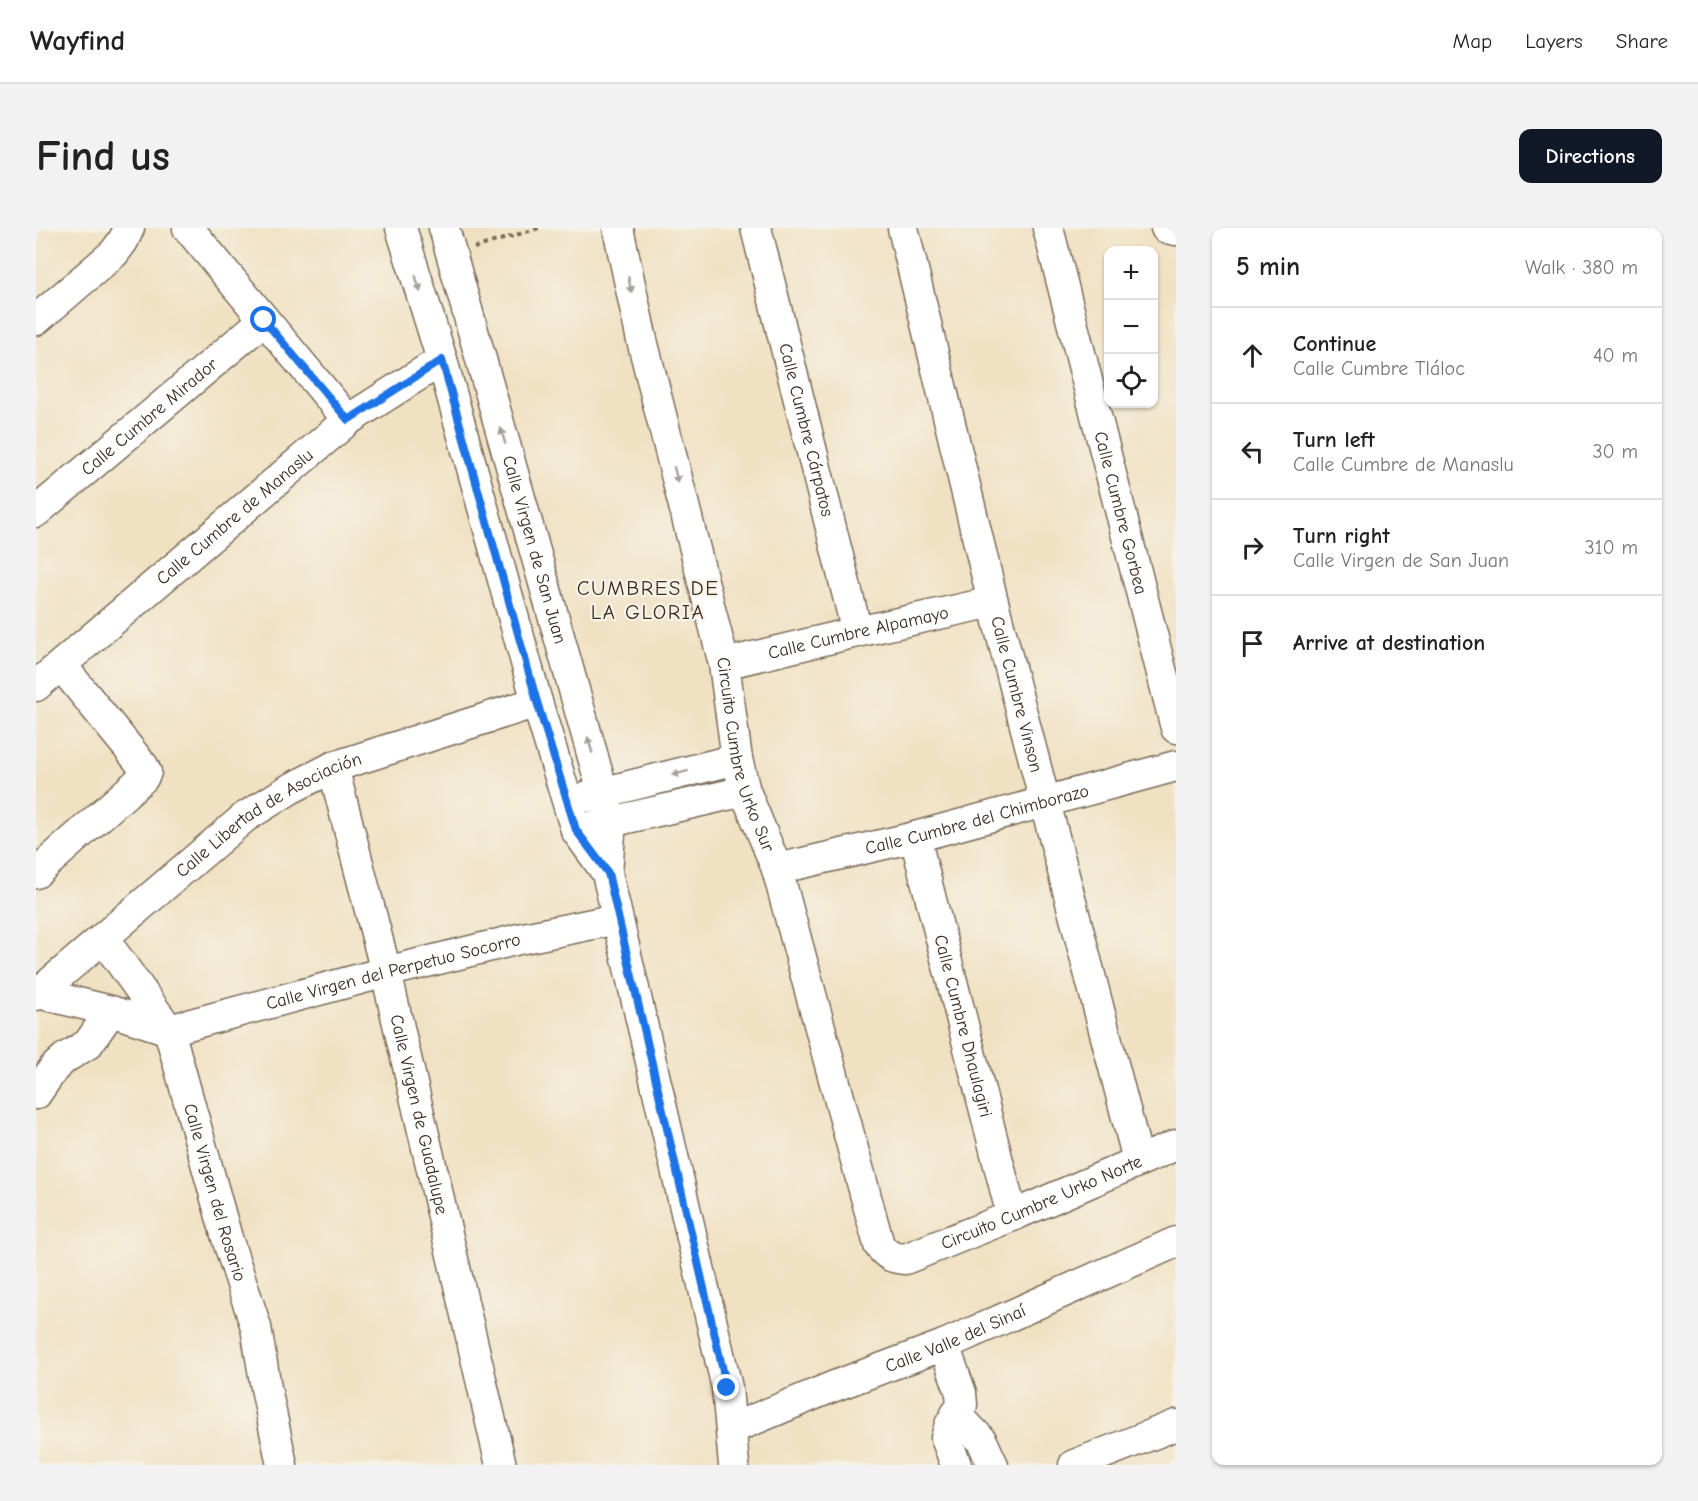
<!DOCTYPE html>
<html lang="en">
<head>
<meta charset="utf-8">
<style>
	body { margin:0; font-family:"Comic Neue",sans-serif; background:#f2f2f2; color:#222 }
	.controls { position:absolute; right:18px; top:18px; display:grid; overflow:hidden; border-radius:12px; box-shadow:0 2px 4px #0004 }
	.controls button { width:54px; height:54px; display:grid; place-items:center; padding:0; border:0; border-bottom:2px solid #e0e0e0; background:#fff; color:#222; font:30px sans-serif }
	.stop { position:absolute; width:18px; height:18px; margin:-14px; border:4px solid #1a73e8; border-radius:50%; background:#fff }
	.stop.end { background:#1a73e8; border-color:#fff; box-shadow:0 2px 6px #0008 }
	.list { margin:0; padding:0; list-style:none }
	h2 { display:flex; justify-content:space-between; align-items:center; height:78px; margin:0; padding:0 24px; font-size:26px }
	h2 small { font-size:20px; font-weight:400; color:#767676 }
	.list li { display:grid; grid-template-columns:39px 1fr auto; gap:18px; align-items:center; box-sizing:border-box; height:96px; padding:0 24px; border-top:2px solid #e0e0e0 }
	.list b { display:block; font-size:22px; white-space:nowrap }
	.list p { margin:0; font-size:20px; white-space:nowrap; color:#767676 }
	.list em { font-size:20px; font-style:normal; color:#767676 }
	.icon { flex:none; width:33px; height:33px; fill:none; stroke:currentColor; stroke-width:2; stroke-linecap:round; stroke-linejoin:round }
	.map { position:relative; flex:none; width:1140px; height:1237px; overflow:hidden; border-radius:12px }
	header { display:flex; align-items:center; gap:36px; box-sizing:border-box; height:84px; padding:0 30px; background:#fff; border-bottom:2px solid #e0e0e0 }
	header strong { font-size:28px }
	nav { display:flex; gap:33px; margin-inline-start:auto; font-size:21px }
	.intro { display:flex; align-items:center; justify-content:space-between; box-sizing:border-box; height:144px; padding:0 36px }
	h1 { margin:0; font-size:42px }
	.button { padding:15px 27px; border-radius:12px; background:#111827; color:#fff; font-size:21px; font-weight:700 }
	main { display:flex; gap:36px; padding:0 36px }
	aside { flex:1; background:#fff; border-radius:12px; box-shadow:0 2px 4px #0004 }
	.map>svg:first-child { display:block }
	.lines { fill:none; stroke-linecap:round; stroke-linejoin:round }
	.minor-casing { stroke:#7a6a58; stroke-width:33 }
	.path { stroke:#7a6a58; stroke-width:4; stroke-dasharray:4.5 4.5; stroke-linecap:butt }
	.minor { stroke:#fff; stroke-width:30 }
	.oneway { fill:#a79f9a }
	.route { stroke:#1a73e8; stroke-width:8 }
	.labels { text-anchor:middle; stroke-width:4.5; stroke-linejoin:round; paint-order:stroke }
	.street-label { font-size:18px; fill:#3b2a1e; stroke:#f7f3e8 }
	.quarter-label { font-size:21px; letter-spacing:1.5px; fill:#3b2a1e; stroke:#f7f3e8 }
</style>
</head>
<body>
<header>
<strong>Wayfind</strong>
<nav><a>Map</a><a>Layers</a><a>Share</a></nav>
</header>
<div class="intro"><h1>Find us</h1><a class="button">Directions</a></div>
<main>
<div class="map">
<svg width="1140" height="1237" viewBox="0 0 1140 1237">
	<rect width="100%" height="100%" fill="#f7f3e8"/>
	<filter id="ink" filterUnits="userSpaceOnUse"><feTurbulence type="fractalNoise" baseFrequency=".0167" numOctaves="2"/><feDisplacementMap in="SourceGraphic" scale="12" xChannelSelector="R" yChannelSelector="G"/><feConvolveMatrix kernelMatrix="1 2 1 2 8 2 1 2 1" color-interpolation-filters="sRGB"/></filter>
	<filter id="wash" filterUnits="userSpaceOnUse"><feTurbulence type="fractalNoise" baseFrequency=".008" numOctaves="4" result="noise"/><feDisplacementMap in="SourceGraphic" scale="24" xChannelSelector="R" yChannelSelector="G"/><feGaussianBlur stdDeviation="1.35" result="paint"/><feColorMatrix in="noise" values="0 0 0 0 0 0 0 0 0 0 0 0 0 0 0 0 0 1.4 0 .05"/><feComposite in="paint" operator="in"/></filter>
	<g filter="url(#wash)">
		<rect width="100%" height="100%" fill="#f0e1c3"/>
	</g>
	<g filter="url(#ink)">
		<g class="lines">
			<g class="minor-casing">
				<g id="minor">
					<polyline points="152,0 312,192"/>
					<polyline points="365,0 406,132 501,474 540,602 571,645"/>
					<path id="s1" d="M408,0l167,593 -4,52 120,515 7,77"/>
					<path id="s2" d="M582,0l23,108 83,328 13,95 8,32 32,78 102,376c8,11 14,13 26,14l107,-43 164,-71"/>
					<path id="s3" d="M720,0l101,404"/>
					<path id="s4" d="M867,0l90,374 145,558"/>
					<path id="s5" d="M1012,0l128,500"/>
					<polyline points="1130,0 1140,2"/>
					<polyline points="0,92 78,25 87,13 93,0"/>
					<path id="s6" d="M0,284l228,-192"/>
					<path id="s7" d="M688,436l133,-32 136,-30"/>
					<path id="s8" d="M0,458l312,-266 94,-60"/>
					<path id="s9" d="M297,539l53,205 115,493"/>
					<polyline points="549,569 701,531"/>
					<polyline points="557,598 709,563"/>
					<path id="s10" d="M879,609l97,379"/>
					<path id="s11" d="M741,641l138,-32 261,-71"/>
					<polyline points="0,645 107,550 110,544 107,538 25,437"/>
					<path id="s12" d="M67,710l66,92 58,208 29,89 10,61 16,77"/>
					<path id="s13" d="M2,765l73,18 58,19 217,-58 133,-33 98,-20"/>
					<path id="s14" d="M0,767l209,-178 45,-28 43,-22 204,-65"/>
					<polyline points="0,866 18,840 29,830 52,816 75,783"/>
					<polyline points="908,1117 925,1165 926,1177 914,1197 910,1210 920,1237"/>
					<polyline points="920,1186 946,1213 957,1237"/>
					<path id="s15" d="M695,1201l101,-42 112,-42 232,-103"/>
					<polyline points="1038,1237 1140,1197"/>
				</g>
			</g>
			<polyline class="path" points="438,20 503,0"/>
			<use href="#minor" class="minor"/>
		</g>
		<defs><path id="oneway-solid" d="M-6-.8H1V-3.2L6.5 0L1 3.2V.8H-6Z" transform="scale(1.5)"/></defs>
		<g class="oneway">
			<use href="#oneway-solid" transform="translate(382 56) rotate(73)"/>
			<use href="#oneway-solid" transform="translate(594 57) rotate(78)"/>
			<use href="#oneway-solid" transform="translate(467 208) rotate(-106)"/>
			<use href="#oneway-solid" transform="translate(640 247) rotate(76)"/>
			<use href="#oneway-solid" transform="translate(554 517) rotate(-106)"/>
			<use href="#oneway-solid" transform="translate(644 545) rotate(166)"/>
		</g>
	</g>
	<g class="lines" filter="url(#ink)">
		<polyline class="route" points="228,92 312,192 406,132 501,474 540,602 572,645 691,1160"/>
	</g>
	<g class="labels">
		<g class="street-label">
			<text dy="6" stroke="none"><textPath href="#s6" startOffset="148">Calle Cumbre Mirador</textPath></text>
			<text dy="6" stroke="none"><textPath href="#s3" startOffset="208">Calle Cumbre Cárpatos</textPath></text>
			<text dy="6" stroke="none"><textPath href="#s5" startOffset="294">Calle Cumbre Gorbea</textPath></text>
			<text dy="6" stroke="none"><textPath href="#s8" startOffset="261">Calle Cumbre de Manaslu</textPath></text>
			<text dy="6" stroke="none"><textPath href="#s1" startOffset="334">Calle Virgen de San Juan</textPath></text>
			<text dy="6" stroke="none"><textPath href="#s7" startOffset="138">Calle Cumbre Alpamayo</textPath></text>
			<text dy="6" stroke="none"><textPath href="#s4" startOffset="480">Calle Cumbre Vinson</textPath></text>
			<text dy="6" stroke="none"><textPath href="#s2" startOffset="542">Circuito Cumbre Urko Sur</textPath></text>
			<text dy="6" stroke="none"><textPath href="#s14" startOffset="296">Calle Libertad de Asociación</textPath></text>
			<text dy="6" stroke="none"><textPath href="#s11" startOffset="206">Calle Cumbre del Chimborazo</textPath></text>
			<text dy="6" stroke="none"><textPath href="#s13" startOffset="368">Calle Virgen del Perpetuo Socorro</textPath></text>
			<text dy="6" stroke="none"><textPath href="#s10" startOffset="195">Calle Cumbre Dhaulagiri</textPath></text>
			<text dy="6" stroke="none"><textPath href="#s9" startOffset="358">Calle Virgen de Guadalupe</textPath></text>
			<text dy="6" stroke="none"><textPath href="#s12" startOffset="282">Calle Virgen del Rosario</textPath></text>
			<text dy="6" stroke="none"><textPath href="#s2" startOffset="1230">Circuito Cumbre Urko Norte</textPath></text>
			<text dy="6" stroke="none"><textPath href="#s15" startOffset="242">Calle Valle del Sinaí</textPath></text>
		</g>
		<g class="quarter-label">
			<text x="612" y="367">CUMBRES DE<tspan x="612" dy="24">LA GLORIA</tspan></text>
		</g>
	</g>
</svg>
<div class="controls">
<button>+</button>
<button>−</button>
<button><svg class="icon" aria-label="locate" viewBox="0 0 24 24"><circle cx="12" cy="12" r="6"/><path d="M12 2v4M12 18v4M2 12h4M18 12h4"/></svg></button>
</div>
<div class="stop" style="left:228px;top:92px"></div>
<div class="stop end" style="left:691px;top:1160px"></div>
</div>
<aside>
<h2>5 min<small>Walk · 380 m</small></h2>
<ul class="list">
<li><svg class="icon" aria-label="ahead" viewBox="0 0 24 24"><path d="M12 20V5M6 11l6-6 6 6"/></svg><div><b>Continue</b><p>Calle Cumbre Tláloc</p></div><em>40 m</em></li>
<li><svg class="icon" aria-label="left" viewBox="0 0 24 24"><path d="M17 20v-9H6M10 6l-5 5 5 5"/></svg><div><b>Turn left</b><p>Calle Cumbre de Manaslu</p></div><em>30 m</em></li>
<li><svg class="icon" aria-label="right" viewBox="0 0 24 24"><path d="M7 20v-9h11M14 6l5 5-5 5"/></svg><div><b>Turn right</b><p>Calle Virgen de San Juan</p></div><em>310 m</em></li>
<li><svg class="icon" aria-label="arrive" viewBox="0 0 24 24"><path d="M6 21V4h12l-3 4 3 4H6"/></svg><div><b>Arrive at destination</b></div></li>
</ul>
</aside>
</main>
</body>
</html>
